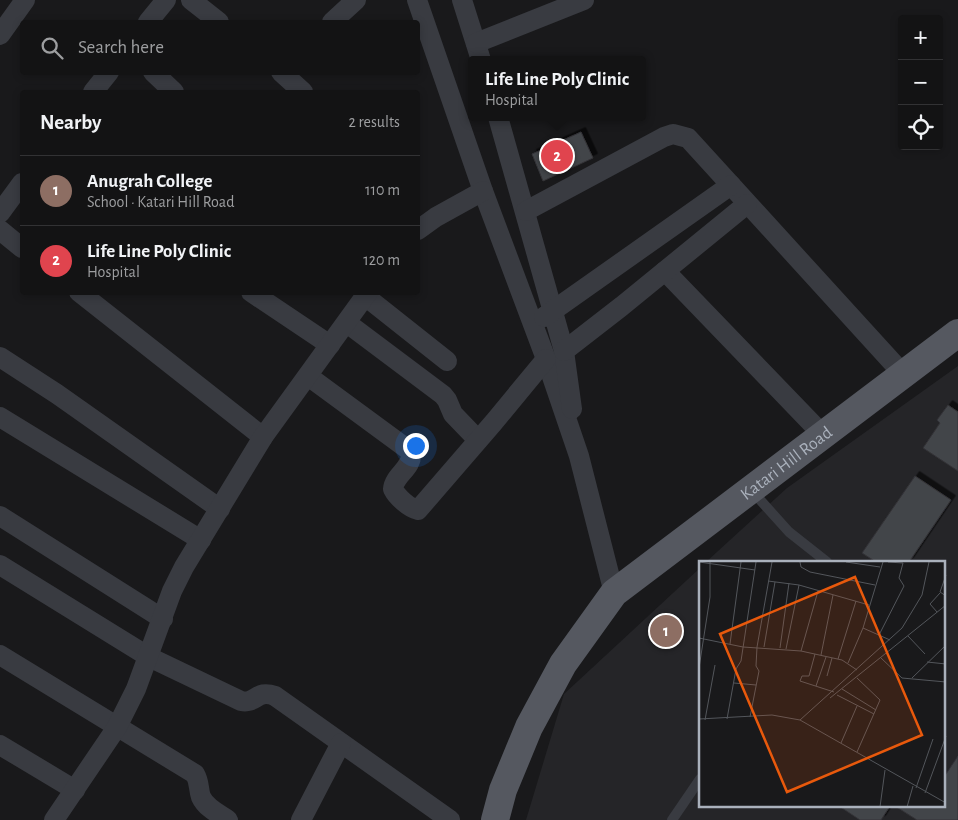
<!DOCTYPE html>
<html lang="en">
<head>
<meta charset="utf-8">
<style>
	body { margin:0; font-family:"Alegreya Sans",sans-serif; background:#202022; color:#f1f3f6 }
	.controls { position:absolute; right:15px; top:15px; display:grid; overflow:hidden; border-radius:5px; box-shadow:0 2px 8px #0003 }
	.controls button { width:45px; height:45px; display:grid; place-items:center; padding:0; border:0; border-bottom:1px solid #323234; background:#131314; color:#f1f3f6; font:25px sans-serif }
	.you { position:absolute; left:415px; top:445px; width:18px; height:18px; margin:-12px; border:4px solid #fff; border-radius:50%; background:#1a73e8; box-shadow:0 0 0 8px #1a73e833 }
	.badge { display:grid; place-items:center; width:32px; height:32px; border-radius:50%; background:#b45309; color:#fff; font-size:16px; font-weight:700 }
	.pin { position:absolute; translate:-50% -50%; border:2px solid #fff; box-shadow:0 1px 5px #0006 }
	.popup { position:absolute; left:468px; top:56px; width:178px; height:65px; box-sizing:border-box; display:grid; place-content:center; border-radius:5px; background:#131314; filter:drop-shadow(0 1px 4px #0005); font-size:16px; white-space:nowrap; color:#9d9ea0 }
	.popup b { font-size:19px; color:#f1f3f6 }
	.popup::after { content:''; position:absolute; left:50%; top:100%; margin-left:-10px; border:10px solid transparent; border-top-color:#131314 }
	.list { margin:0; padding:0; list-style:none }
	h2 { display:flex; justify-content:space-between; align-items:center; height:65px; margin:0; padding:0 20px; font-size:21px }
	h2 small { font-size:16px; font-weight:400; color:#9d9ea0 }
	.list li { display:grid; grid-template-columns:32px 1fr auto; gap:15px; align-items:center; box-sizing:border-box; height:70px; padding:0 20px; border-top:1px solid #323234 }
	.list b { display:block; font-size:19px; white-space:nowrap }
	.list p { margin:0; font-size:16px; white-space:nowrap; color:#9d9ea0 }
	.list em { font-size:16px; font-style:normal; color:#9d9ea0 }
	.icon { flex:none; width:28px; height:28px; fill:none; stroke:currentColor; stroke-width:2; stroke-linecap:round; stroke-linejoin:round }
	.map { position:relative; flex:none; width:958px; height:820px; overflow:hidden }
	.search { position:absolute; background:#131314; box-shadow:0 2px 8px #0003; left:20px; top:20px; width:400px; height:55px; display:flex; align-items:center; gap:12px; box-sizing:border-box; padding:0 18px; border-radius:5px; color:#9d9ea0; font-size:19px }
	.panel { position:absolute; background:#131314; box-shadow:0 2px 8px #0003; left:20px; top:90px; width:400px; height:205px; border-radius:5px }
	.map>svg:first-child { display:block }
	.built { fill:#252528 }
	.building { fill:#434448; stroke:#333337; filter:url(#shadow) }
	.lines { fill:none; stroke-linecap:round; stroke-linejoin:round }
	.lane { stroke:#393b41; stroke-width:10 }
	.street { stroke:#393b41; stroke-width:20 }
	.primary { stroke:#555860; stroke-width:28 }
	.labels { text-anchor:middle; stroke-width:5; stroke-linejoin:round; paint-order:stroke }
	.street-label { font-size:18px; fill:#aab1bc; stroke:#141416 }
	.inset-road { fill:none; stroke:#53565b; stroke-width:1 }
	.view { fill:#e8590c; fill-opacity:0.15; stroke:#e8590c; stroke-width:2.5 }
	.inset-edge { fill:none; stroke:#aab1bc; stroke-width:2.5 }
</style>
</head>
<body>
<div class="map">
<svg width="958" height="820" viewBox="0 0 958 820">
	<defs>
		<filter id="shadow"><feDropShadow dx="4.5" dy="-4.5" stdDeviation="0" flood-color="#0009"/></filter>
	</defs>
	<rect width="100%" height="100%" fill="#19191b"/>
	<polygon class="built" points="958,366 958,820 526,820 564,694 700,568 700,806 944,806 944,562 706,562 787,488"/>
	<g class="building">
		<polygon points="581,132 593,158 543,181 532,154"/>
		<polygon points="948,405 958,412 958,471 923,448 940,423 937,420"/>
		<polygon points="915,476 951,500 909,562 876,562 862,553"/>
		<polygon points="958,756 958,820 917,820 895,806 944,806 944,777"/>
		<polygon points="839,806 890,806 881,820 860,820"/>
	</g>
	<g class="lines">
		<g class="lane">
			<polyline points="752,491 789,532 827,562"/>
			<polyline points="672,820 700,779"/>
		</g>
		<g class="street">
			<polyline points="191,0 219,22"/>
			<polyline points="417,0 483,191 546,359 579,456 614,593"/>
			<polyline points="462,0 481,60"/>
			<polyline points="148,22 166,0"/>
			<polyline points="332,22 356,0"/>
			<polyline points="0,35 25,0"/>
			<polyline points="476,43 584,0"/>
			<polyline points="153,72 174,92"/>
			<polyline points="281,72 303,92"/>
			<polyline points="93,92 109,72"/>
			<polyline points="498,117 564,351 572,409"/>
			<polyline points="526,211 664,137 673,134 688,138 904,375"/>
			<polyline points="0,213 22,183"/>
			<polyline points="0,230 22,248"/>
			<polyline points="418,230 436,217 483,191"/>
			<polyline points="665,271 824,436"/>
			<polyline points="79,292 263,437"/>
			<polyline points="251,292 330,345"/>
			<polyline points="365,296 447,361"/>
			<polyline points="544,317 731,185"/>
			<polyline points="347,323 443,395 447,400 453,414 478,440"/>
			<polyline points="564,351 622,306 747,204"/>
			<polyline points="0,357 57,394 220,509"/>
			<path d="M308,376l98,72 5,5c2,15 -17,22 -18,36 4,8 16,19 25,21l76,-88 52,-63"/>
			<polyline points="0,417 201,540"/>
			<polyline points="0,516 163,619"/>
			<path d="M0,565l149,92 92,44c16,3 15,-12 34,-5l175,124"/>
			<path d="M0,655l195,119c5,9 3,14 6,23 5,11 18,17 27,23"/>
			<polyline points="0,745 75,790"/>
			<polyline points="54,820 117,727 136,689 172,591 184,567 263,437 368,292"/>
			<polyline points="301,820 341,743"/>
		</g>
		<path class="primary" id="s1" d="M495,820l8,-30 26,-63 34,-63 51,-71 344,-260"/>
	</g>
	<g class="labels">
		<g class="street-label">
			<text dy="6" stroke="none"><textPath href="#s1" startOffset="474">Katari Hill Road</textPath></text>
		</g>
	</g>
	<g transform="translate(699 561)">
		<rect width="246" height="246" fill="#19191b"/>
		<path class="inset-road" d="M0,1l56,8M101,1l1,5 9,5 65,13M147,1l34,5M247,14l-6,17 6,4M69,20l31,4 70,20M238,51l-7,-8 10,-11M164,67l27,12M180,74l25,-49 -5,-8 4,-15 -15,-1M209,75l17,18M0,77l44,9 58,4 41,9 15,10M31,83l11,-82M65,86l11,-65M81,87l9,-65M87,88l13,-64M102,90l17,-60M116,93l-6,22h-7l-2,5 34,11M122,94l12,-60M182,97l21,20 44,4M139,98l18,-58M228,101l19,2M149,102l15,-35 20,-66M0,107l11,-71v-35M128,115l5,-18M213,117l34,-33M35,122l22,2M117,125l10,-29M143,128l34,21M138,134l37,19M131,137l116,-93M51,156l9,-46 -3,-5 1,-19 15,-85M0,158l73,-4 28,5 146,83M28,158l9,-50 5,-8 15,-99M6,159l10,-55M101,159l102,-92 20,-33 7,-33M142,182l16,-37M158,191l23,-52 -23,-22M217,227l17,-49M226,232l21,-57M181,246l5,-37M208,246l6,-21"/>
		<path class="view" d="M156,16l67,158 -135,57 -67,-158z"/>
		<rect width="246" height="246" class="inset-edge"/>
	</g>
</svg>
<div class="controls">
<button>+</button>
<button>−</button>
<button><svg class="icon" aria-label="locate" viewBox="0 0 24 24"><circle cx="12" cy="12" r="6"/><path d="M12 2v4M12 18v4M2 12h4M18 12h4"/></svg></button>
</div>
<div class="you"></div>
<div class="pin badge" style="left:666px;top:631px;background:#8d6e63">1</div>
<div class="pin badge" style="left:557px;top:156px;background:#e0444e">2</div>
<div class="popup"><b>Life Line Poly Clinic</b>Hospital</div>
<div class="search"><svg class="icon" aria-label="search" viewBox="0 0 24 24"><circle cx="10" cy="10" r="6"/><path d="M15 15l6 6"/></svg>Search here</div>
<section class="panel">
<h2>Nearby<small>2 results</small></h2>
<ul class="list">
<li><span class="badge" style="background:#8d6e63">1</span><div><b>Anugrah College</b><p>School · Katari Hill Road</p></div><em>110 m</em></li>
<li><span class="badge" style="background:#e0444e">2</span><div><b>Life Line Poly Clinic</b><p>Hospital</p></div><em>120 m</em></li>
</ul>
</section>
</div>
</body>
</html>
